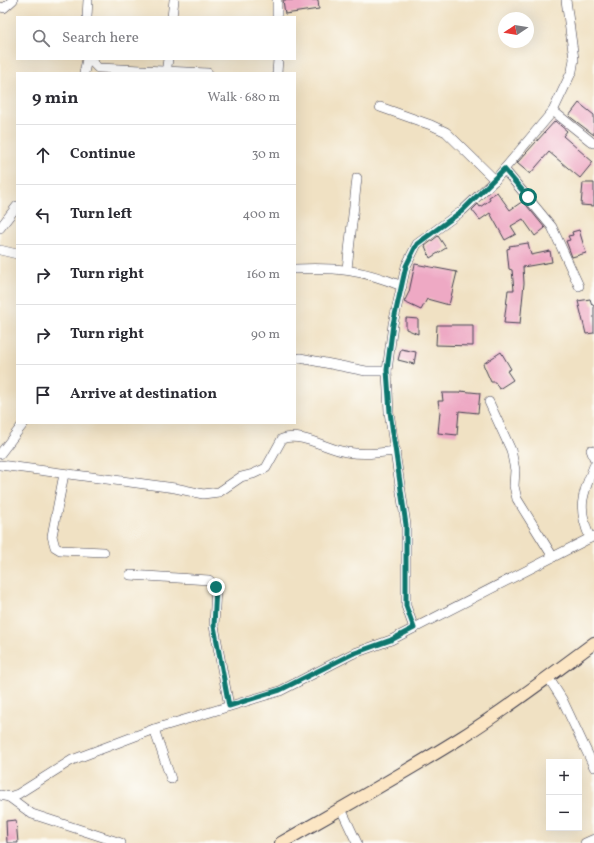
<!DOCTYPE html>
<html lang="en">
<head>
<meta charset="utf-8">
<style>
	body { margin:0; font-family:Vollkorn,serif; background:#f7f7f7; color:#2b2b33 }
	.controls { position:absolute; right:12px; bottom:12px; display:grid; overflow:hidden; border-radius:0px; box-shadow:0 4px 16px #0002 }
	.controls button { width:36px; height:36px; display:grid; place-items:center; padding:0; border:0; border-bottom:1px solid #e1e1e2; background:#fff; color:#2b2b33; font:20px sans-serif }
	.compass { position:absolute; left:498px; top:12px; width:36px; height:36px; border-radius:50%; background:#fff; box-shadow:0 4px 16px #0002; rotate:258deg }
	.stop { position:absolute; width:12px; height:12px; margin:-9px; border:3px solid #0f766e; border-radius:50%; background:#fff }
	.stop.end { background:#0f766e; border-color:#fff; box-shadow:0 1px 4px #0008 }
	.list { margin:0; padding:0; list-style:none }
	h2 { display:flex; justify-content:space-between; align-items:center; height:52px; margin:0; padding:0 16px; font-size:17px }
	h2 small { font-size:13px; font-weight:400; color:#7c7c81 }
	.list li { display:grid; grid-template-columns:26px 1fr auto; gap:12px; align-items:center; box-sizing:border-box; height:60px; padding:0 16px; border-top:1px solid #e1e1e2 }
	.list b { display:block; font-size:15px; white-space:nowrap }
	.list em { font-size:13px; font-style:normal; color:#7c7c81 }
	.icon { flex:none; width:22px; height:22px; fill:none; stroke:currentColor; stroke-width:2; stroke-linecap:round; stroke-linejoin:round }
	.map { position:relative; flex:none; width:594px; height:843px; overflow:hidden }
	.search { position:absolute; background:#fff; box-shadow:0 4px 16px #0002; left:16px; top:16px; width:280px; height:44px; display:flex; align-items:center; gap:10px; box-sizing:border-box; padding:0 14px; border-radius:0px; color:#7c7c81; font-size:15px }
	.panel { position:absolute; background:#fff; box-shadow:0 4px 16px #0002; left:16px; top:72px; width:280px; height:352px; border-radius:0px }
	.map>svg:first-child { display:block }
	.building { fill:#eea9c4 }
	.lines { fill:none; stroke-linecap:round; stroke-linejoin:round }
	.street-casing { stroke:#413f4f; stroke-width:10 }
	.secondary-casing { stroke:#413f4f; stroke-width:14 }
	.street { stroke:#fff; stroke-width:9 }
	.secondary { stroke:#fce6c4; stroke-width:12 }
	.route { stroke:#0f766e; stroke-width:5 }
</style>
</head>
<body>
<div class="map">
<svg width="594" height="843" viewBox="0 0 594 843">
	<rect width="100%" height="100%" fill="#fdfcf7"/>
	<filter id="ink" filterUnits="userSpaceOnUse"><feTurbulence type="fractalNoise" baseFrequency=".025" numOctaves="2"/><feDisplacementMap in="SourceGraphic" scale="8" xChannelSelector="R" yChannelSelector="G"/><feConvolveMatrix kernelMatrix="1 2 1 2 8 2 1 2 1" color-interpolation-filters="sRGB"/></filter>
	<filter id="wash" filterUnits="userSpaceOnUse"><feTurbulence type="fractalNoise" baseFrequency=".012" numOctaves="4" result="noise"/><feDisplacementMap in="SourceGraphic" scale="16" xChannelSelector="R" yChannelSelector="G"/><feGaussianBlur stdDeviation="0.9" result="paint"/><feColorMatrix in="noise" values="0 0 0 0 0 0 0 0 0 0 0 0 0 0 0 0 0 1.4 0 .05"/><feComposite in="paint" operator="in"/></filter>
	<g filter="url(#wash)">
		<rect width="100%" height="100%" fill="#f0e1c3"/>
		<g id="blocks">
			<g class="building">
				<polygon points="283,0 318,0 319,9 285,14"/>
				<polygon points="579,103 594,115 594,135 569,116"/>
				<polygon points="555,121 567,131 563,136 593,162 580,178 549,152 530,174 517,163"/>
				<polygon points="583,183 594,183 594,206 581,205"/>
				<polygon points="497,192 510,210 523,201 545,228 535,236 523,219 511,226 516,234 505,240 490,213 480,220 472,210 478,204 480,207 490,200 489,197"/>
				<polygon points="579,230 586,253 572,257 566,241 570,240 568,236 573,235 572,232"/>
				<polygon points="438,236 446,248 430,258 425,246"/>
				<polygon points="528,243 531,255 550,251 552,262 523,267 524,283 520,324 504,323 508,290 514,290 512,270 509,269 507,249 510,248 509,246"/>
				<polygon points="415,264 457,272 449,305 427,299 421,310 404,302 409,292"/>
				<polygon points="590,299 592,305 594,305 594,333 586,334 578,301"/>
				<polygon points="406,318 418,319 418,334 406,329"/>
				<polygon points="437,325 473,325 473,346 436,345"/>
				<polygon points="401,349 416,352 414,364 398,360"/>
				<polygon points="501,352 511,369 507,371 513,380 499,389 495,382 491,382 483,364"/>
				<polygon points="460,391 480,393 478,413 459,411 457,435 438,433 440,412 438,401 443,401 442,393 460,393"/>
				<polygon points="16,820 18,843 7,843 6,821"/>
			</g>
		</g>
	</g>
	<g filter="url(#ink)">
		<use href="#blocks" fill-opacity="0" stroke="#413f4f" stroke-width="1"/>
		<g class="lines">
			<g class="street-casing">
				<g id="street">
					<polyline points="277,0 277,17"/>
					<polyline points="0,7 4,8 13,0"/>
					<polyline points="87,17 88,0"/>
					<polyline points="172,17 174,0"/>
					<polyline points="89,59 98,68 208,73"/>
					<polyline points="84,73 87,59"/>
					<polyline points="166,73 168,59"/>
					<polyline points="277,73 278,59"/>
					<polyline points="380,107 431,125 446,132 495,180"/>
					<polyline points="553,111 593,143"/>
					<polyline points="504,169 552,227 579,286"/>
					<polyline points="0,228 17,206"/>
					<polyline points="0,250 17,254"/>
					<path d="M295,269c42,-2 68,1 107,17"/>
					<polyline points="347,269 357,178"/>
					<polyline points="300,358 366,371 387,371"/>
					<polyline points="489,402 511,450 515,470 514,486 517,499 553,557"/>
					<polyline points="591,450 594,458"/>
					<polyline points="0,454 24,423"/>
					<path d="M0,465l175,23 28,6 16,-2 22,-15 12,-3 13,-6 16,-29c20,-7 44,10 64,13 17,3 33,1 50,-1"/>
					<polyline points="64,474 52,536 55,547 60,550 104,552"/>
					<path d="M590,538c-13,-31 -8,-42 4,-72"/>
					<polyline points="130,575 209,580 216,587 214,626 229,706"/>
					<polyline points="414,628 406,606 406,525 389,412 387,371 393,324 406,266 417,244 462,211 495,180 553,111 572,71 574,59 566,0"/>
					<polyline points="548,677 562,699 594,767"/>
					<polyline points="154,729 171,779"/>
					<polyline points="0,795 9,797 18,794 72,760 154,729 280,691 352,654 391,640 594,536"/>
					<polyline points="9,797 32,814 121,843"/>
					<polyline points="341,809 357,843"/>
					<polyline points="585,843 594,839"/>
				</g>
			</g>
			<g class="secondary-casing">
				<path id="secondary" d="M281,843c61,-35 122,-69 181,-106 46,-29 89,-62 132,-94"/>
			</g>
			<use href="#street" class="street"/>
			<use href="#secondary" class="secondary"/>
		</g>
	</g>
	<g class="lines" filter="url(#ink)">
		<polyline class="route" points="216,587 214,626 229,706 280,690 352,654 391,640 414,628 406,606 406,525 390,412 387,370 393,324 406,266 417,244 462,211 504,169 528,197"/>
	</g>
</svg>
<div class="controls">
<button>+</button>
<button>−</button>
</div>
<svg class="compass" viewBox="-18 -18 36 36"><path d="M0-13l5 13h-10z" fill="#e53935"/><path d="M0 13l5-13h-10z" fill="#7c7c81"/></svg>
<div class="stop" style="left:528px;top:197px"></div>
<div class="stop end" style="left:216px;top:587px"></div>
<div class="search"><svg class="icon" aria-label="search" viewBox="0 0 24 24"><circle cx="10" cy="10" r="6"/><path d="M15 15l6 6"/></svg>Search here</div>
<section class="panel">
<h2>9 min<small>Walk · 680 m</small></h2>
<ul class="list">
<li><svg class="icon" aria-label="ahead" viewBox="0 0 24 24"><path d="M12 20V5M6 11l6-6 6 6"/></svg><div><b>Continue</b></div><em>30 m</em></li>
<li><svg class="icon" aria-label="left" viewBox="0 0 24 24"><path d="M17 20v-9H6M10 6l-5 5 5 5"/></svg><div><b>Turn left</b></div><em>400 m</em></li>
<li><svg class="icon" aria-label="right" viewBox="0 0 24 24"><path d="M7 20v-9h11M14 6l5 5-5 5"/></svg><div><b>Turn right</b></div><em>160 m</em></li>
<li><svg class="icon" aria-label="right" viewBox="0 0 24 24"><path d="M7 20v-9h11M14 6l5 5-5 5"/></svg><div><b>Turn right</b></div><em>90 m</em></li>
<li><svg class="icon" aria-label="arrive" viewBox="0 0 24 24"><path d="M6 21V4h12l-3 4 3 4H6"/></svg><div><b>Arrive at destination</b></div></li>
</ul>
</section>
</div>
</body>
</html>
